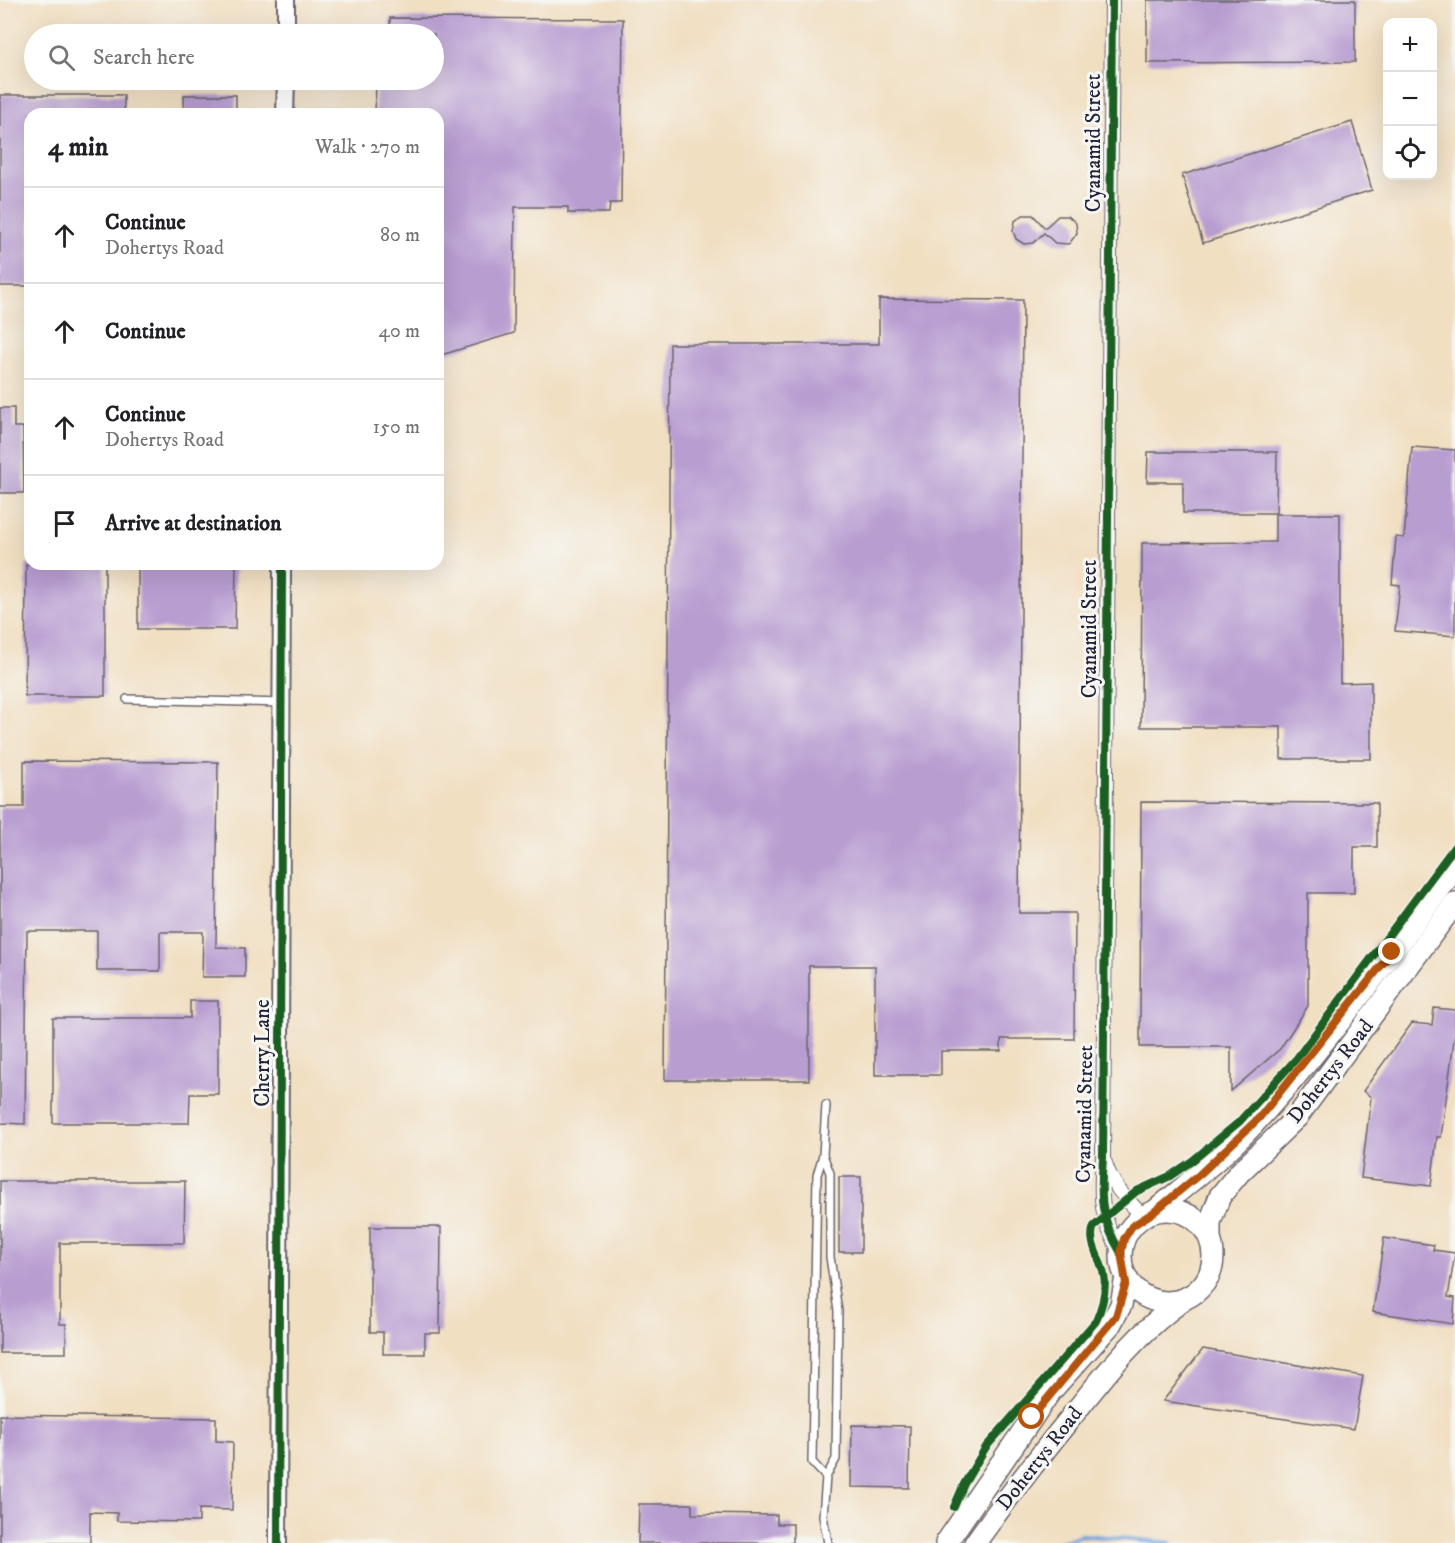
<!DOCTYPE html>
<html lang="en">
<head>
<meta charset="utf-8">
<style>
	body { margin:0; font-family:"IM FELL DW Pica",serif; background:#f2f2f2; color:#202124 }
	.controls { position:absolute; right:18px; top:18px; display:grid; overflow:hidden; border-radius:12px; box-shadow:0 6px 24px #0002 }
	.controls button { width:54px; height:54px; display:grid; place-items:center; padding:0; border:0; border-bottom:2px solid #e0e0e0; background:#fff; color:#202124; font:30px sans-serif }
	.stop { position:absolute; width:18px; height:18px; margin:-14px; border:4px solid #b45309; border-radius:50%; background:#fff }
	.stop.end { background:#b45309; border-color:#fff; box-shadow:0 2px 6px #0008 }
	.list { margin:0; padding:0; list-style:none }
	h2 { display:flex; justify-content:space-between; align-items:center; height:78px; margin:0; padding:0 24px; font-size:26px }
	h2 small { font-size:20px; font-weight:400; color:#757577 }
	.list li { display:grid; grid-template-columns:39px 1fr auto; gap:18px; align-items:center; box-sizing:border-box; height:96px; padding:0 24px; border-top:2px solid #e0e0e0 }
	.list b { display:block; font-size:22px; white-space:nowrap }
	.list p { margin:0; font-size:20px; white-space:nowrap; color:#757577 }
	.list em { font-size:20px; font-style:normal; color:#757577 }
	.icon { flex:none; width:33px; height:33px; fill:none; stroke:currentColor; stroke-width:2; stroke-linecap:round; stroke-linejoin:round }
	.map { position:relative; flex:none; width:1455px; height:1543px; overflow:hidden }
	.search { position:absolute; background:#fff; box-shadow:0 6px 24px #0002; left:24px; top:24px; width:420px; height:66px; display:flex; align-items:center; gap:15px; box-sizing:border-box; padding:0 21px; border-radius:33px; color:#757577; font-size:22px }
	.panel { position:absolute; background:#fff; box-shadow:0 6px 24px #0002; left:24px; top:108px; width:420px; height:462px; border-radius:18px }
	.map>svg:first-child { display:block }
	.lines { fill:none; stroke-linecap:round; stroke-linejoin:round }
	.stream { stroke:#74a3dd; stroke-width:4.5 }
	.building { fill:#b89dd1 }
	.service-casing { stroke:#6a646a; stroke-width:10 }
	.minor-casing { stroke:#6a646a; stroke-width:16 }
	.tertiary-casing { stroke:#6a646a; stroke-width:20 }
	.primary-casing { stroke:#6a646a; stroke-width:24 }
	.service { stroke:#fff; stroke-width:7 }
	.minor { stroke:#fff; stroke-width:14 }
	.tertiary { stroke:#fff; stroke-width:16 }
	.primary { stroke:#fff; stroke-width:21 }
	.cycleway-casing { stroke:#f6f6f2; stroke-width:11 }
	.cycleway { stroke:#1b5e20; stroke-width:8 }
	.route { stroke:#b45309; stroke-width:8 }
	.labels { text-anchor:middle; stroke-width:6; stroke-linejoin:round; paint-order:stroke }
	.street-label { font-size:21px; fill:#22223b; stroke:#f6f6f2 }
</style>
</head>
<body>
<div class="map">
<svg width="1455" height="1543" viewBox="0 0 1455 1543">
	<rect width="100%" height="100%" fill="#f6f6f2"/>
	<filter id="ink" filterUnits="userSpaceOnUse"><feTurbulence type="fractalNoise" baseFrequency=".0167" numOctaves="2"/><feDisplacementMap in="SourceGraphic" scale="12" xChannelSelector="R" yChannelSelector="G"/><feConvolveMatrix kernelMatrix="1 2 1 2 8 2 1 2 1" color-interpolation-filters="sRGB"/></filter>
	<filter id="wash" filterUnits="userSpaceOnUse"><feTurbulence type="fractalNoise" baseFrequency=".008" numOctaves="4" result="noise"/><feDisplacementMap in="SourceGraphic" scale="24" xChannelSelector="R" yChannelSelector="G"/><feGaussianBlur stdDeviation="1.35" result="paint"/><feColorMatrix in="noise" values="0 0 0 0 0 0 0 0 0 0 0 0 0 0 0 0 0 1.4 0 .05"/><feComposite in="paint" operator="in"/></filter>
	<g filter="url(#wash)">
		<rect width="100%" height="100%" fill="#f1dfc2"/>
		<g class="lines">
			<polyline class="stream" points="1059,1543 1081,1535 1170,1543"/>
		</g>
		<g id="blocks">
			<g class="building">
				<polygon points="1147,0 1355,0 1355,62 1147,63"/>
				<polygon points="390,18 623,19 621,203 610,203 609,213 568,213 568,207 515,207 514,333 438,356 438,114 375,114 376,80 434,80 434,34 390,34"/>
				<polygon points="0,95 124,95 124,114 30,114 30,286 0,286"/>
				<rect x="184" y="95" width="52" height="19"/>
				<polygon points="1352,122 1372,190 1203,243 1182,175"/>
				<polygon points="1023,215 1033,215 1045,228 1058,216 1068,216 1076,223 1077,233 1069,244 1055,243 1044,233 1033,243 1024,244 1016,239 1013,231 1015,221"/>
				<polygon points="879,299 1023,300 1019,913 1075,913 1074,1039 1001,1039 1001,1051 941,1051 941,1075 875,1075 875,966 809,966 809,1080 665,1080 670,344 879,344"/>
				<polygon points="0,408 14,408 14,427 23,427 24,493 0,493"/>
				<polygon points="1412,447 1455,450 1455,636 1395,631 1400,585 1392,584 1396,537 1404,538"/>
				<polygon points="1148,452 1277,452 1276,513 1183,513 1183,482 1147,482"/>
				<polygon points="1275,514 1340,514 1340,683 1371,682 1371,759 1281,759 1281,727 1141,727 1142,543 1275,542"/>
				<polygon points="26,564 105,564 105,696 25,696"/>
				<polygon points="138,564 236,564 235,629 138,629"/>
				<polygon points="24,761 218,762 216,947 245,948 245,977 202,977 203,932 160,932 160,971 97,971 97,931 27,931 25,1124 0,1123 0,807 24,807"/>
				<polygon points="1141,802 1377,803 1377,847 1354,847 1354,893 1308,893 1308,1006 1280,1049 1231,1091 1231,1047 1140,1047"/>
				<polygon points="190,1001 218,1001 218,1094 190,1094 189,1123 53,1123 53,1018 190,1018"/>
				<polygon points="1434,1008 1455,1010 1455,1033 1441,1137 1437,1137 1431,1186 1361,1178 1371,1097 1363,1091 1412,1023 1432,1025"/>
				<rect x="839" y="1177" width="22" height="75"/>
				<polygon points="0,1181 185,1181 184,1243 60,1243 60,1324 66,1324 66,1353 0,1353"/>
				<polygon points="370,1227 441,1227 440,1333 425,1333 425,1354 383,1354 383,1332 370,1332"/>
				<polygon points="1384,1238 1434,1245 1433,1250 1455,1253 1448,1297 1455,1298 1453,1324 1373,1312"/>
				<polygon points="1203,1349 1363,1376 1354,1429 1163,1401"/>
				<polygon points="0,1415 216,1418 216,1441 233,1442 232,1510 199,1509 199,1522 117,1521 117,1513 90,1512 90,1543 0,1543"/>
				<polygon points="852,1425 910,1426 909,1488 851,1487"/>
				<polygon points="639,1504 692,1504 692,1514 777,1515 777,1524 793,1524 793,1543 638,1543"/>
			</g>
		</g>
	</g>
	<g filter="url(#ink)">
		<use href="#blocks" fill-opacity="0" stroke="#6a646a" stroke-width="1.5"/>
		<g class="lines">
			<g class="service-casing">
				<g id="service">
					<polyline points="127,699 282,703"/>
					<polyline points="823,1155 830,1173 830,1257 838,1311 836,1459 826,1477 823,1516 828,1543"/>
					<polyline points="826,1477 812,1462 817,1175 823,1155 826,1105"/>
				</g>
			</g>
			<g class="minor-casing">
				<g id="minor">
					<path d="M1112,0l-9,1158c-3,40 -3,60 18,95"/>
					<path d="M1105,1163c7,23 21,36 39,54"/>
				</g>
			</g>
			<g class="tertiary-casing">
				<g id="tertiary">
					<polyline points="286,34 286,0"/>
					<polyline points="285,114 286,80"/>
					<polyline points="278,1543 282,564"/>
				</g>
			</g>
			<g class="primary-casing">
				<g id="primary">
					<circle cx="1167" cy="1256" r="46"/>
					<path d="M1154,1212c36,-31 75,-59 106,-95 71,-78 132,-165 195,-249"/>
					<polyline points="1210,1236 1210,1222 1220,1196 1239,1173 1297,1117 1455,903"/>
					<polyline points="946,1543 1050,1392 1110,1325 1121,1305 1126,1277"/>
					<path d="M975,1543c31,-44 64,-86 97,-127 34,-43 66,-84 111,-116"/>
				</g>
			</g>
			<use href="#service" class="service"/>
			<use href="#minor" class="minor"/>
			<use href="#tertiary" class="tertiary"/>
			<use href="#primary" class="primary"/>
			<g class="cycleway-casing">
				<g id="cycleway">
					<path d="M1112,0l-9,1158c-3,40 -3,60 18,95"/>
					<path d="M954,1507l10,-23 22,-37 110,-126c6,-14 11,-30 8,-46 -3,-17 -17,-32 -10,-49l43,-35 33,-15 22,-15 47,-39 58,-64 158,-212"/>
					<polyline points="278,1543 282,564"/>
				</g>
			</g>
			<use href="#cycleway" class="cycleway"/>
		</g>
	</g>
	<g class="lines" filter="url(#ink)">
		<polyline class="route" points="1032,1417 1116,1316 1126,1283 1121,1253 1124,1239 1132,1226 1154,1212 1200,1174 1259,1118 1392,952"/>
	</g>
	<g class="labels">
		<g class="street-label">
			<text transform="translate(1093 143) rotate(-90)" y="7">Cyanamid Street</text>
			<text transform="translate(1089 629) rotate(-90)" y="7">Cyanamid Street</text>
			<text transform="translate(262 1053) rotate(-90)" y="7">Cherry Lane</text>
			<text transform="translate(1330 1071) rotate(-52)" y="7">Dohertys Road</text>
			<text transform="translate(1084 1114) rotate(-89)" y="7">Cyanamid Street</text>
			<text transform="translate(1039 1458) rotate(-52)" y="7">Dohertys Road</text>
		</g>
	</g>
</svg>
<div class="controls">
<button>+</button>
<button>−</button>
<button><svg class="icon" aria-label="locate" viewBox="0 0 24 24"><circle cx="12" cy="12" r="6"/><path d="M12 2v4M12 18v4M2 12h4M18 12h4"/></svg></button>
</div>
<div class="stop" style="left:1032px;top:1417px"></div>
<div class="stop end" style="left:1392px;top:952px"></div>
<div class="search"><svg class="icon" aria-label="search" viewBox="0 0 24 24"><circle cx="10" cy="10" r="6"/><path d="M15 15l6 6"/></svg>Search here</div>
<section class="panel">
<h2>4 min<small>Walk · 270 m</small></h2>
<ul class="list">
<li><svg class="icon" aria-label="ahead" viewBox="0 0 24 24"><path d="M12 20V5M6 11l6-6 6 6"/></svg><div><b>Continue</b><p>Dohertys Road</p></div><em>80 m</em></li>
<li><svg class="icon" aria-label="ahead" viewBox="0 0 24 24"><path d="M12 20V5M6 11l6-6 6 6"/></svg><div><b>Continue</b></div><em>40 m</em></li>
<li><svg class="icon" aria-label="ahead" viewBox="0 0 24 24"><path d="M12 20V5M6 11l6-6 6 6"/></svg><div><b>Continue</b><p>Dohertys Road</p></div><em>150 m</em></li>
<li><svg class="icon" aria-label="arrive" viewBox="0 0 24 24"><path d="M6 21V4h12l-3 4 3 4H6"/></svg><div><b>Arrive at destination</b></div></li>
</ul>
</section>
</div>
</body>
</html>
